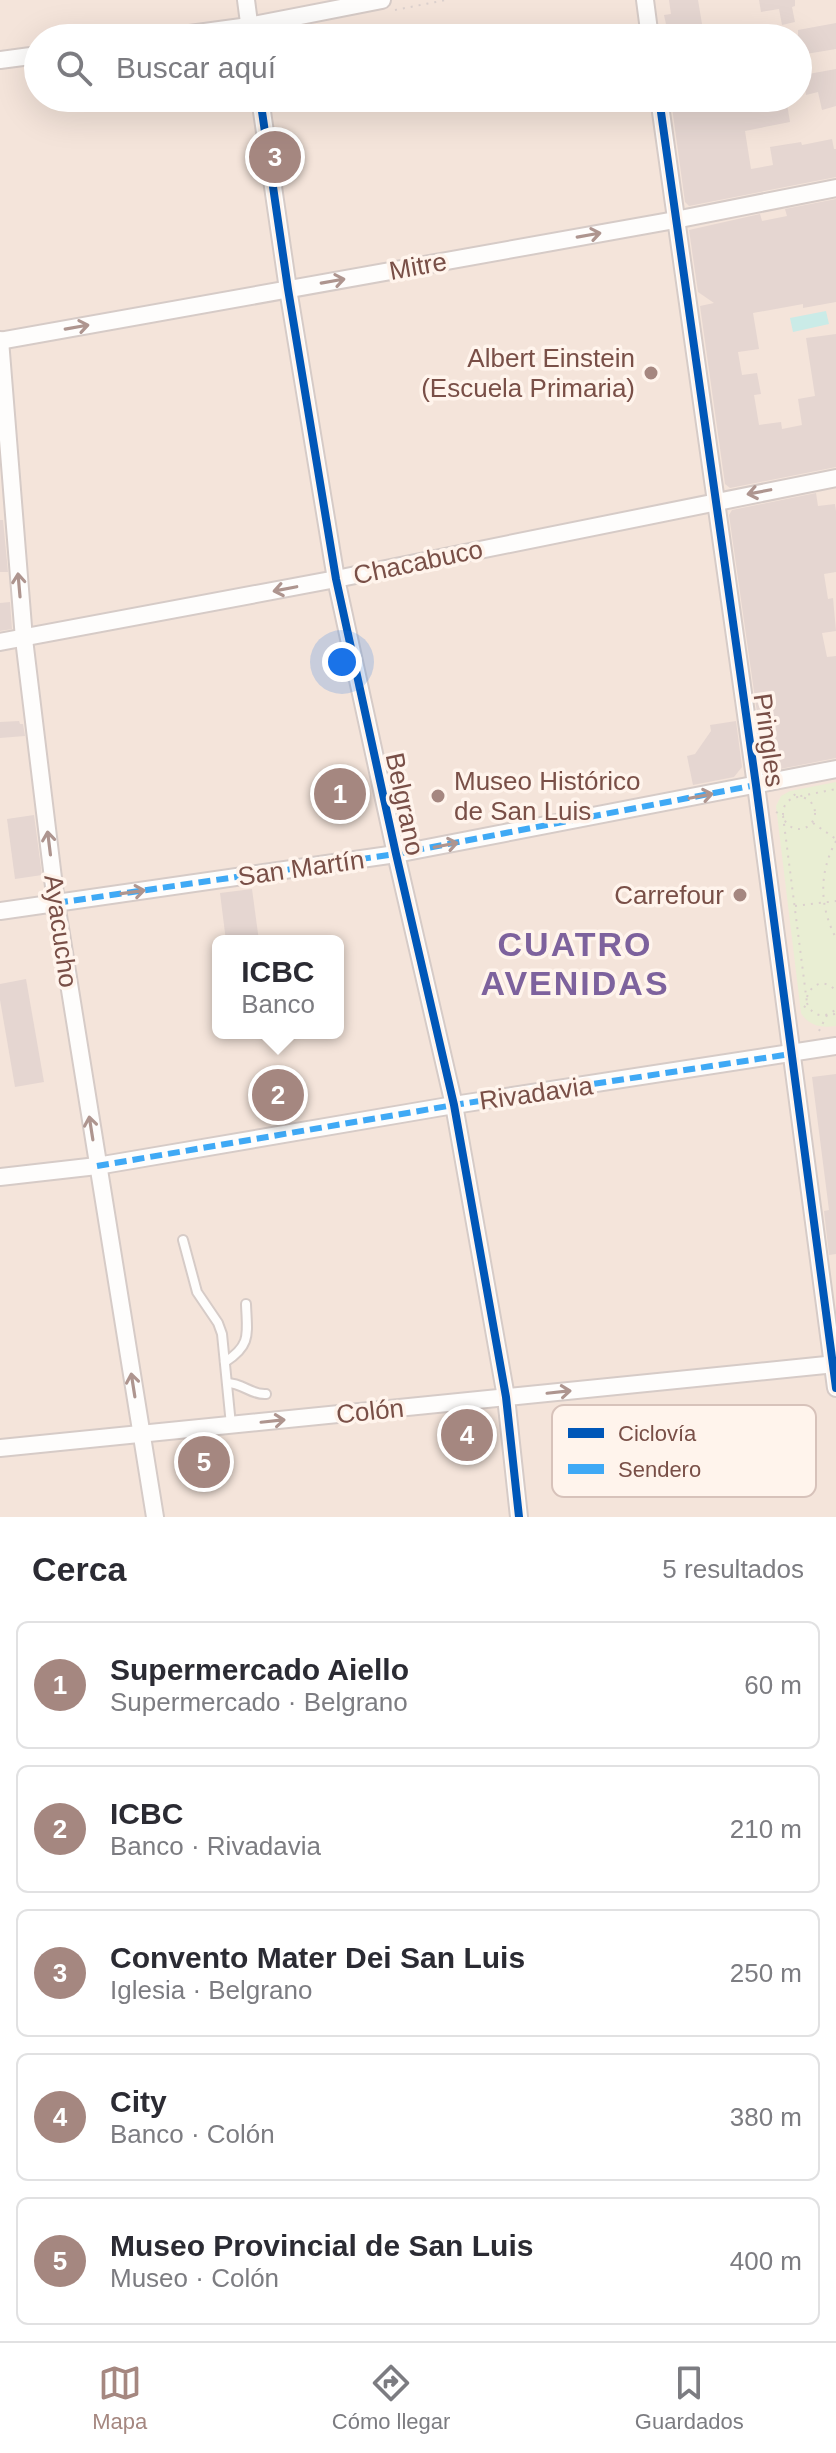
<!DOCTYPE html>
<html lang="es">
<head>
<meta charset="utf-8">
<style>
	body { margin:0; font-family:Arial,sans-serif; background:#f2f2f3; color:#2b2b33 }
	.you { position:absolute; left:342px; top:662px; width:28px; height:28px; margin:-20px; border:6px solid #fff; border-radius:50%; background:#1a73e8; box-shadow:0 0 0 12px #1a73e833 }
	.badge { display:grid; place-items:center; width:52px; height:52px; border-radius:50%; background:#a58780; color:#fff; font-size:26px; font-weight:700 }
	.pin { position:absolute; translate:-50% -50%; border:4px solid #fff; box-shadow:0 2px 8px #0006 }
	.popup { position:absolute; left:212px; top:935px; width:132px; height:104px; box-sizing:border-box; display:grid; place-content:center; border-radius:12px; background:#fff; filter:drop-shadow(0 2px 6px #0005); font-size:26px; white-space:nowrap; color:#7c7c81 }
	.popup b { font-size:30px; color:#2b2b33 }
	.popup::after { content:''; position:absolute; left:50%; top:100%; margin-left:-16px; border:16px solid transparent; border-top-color:#fff }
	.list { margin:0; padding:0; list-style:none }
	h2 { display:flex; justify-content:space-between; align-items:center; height:104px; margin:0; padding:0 32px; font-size:34px }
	h2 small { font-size:26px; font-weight:400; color:#7c7c81 }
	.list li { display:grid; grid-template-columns:52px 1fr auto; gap:24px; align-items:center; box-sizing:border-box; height:128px; margin:0 16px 16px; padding:0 16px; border:2px solid #e1e1e2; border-radius:12px }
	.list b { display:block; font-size:30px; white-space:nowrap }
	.list p { margin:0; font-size:26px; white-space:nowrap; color:#7c7c81 }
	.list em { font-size:26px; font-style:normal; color:#7c7c81 }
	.icon { flex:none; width:44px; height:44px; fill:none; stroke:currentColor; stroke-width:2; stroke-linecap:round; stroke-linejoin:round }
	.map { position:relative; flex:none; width:836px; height:1517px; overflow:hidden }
	.search { position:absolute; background:#fff; box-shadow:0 8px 32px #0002; left:24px; right:24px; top:24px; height:88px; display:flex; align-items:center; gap:20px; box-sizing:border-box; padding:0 28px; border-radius:44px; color:#7c7c81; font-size:30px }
	.sheet { height:824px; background:#fff }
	nav { display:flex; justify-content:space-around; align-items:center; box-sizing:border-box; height:112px; border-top:2px solid #e1e1e2; background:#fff; font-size:22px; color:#7c7c81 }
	nav a { display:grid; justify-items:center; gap:4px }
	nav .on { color:#a58780 }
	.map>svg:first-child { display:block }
	.residential { fill:#f4e4da; fill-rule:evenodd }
	.green { fill:#e9eed3 }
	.water { fill:#caebe7 }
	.building { fill:#e5d6d1 }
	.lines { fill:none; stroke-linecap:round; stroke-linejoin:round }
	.lane-casing { stroke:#d6cbc7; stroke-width:12 }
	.street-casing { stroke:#d6cbc7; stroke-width:20 }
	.path { stroke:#dbd0cd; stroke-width:2; stroke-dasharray:2 6; stroke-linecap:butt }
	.lane { stroke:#fefdfc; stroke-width:8 }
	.street { stroke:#fefdfc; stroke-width:16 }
	.quiet { stroke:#3fa9f5; stroke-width:6; stroke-dasharray:12 6; stroke-linecap:butt }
	.cycleway-casing { stroke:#fff4ec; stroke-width:13 }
	.cycleway { stroke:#0057b8; stroke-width:8 }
	.oneway { stroke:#ae958f }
	.poi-dot { fill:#a58780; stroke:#fff4ec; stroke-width:3 }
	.labels { text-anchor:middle; stroke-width:7; stroke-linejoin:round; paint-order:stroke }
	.street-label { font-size:26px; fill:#794f47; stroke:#fff4ec }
	.poi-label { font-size:26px; fill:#794f47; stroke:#fff4ec; text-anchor:end }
	.district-label { font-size:34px; font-weight:bold; letter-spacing:2px; fill:#7d629d; stroke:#fff4ec }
	.key { fill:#fff4ec; stroke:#d7c2ba; stroke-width:2 }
	.key-label { font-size:22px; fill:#794f47 }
</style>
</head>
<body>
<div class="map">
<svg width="836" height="1517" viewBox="0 0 836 1517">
	<rect width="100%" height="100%" fill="#f8f0ea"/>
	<path class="residential" d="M0,0h836v1517h-836zM38,38h760v60h-760zM218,941h120v92h-120z"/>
	<path class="green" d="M836,782v244c-15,2 -27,0 -35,-13l-25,-207 5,-10 9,-5z"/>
	<polygon class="water" points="826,311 829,324 793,332 790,318"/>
	<g class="building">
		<polygon points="669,0 698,0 703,30 732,25 734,38 669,38 664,15 671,14"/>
		<polygon points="759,0 795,0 795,6 792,7 795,22 782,25 779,9 761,12"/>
		<polygon points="836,23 836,49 800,55 798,52 798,30"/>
		<polygon points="836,69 836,106 822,110 818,92 806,95 803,75"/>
		<polygon points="680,98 786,98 790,122 745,131 751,169 773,165 770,147 801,142 802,145 832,139 834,149 836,149 836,177 689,206 685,202 671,100"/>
		<polygon points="836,199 836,302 803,308 803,304 753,313 759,349 738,352 742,375 757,373 761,394 754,395 759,425 781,422 782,429 802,425 798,399 815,396 806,338 836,334 836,467 730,488 725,484 700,306 714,303 698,292 689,230 760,214 762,221 787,216 785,209"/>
		<polygon points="816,493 818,506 835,504 836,511 836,572 824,574 828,599 833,598 836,631 822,633 827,657 836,656 836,758 775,770 764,762 729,515 732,510"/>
		<polygon points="0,520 3,520 8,572 0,572"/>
		<polygon points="10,602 12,629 0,631 0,603"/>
		<polygon points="19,721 20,724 23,724 25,736 0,738 0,722"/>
		<polygon points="736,721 742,767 734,777 693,785 687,756 695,754 711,731 710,725"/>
		<polygon points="34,815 42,875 15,879 7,819"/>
		<polygon points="252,889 259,941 226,941 220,893"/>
		<polygon points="26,979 44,1082 15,1087 0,1000 0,984"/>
		<polygon points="836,1074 836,1254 829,1255 824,1211 829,1210 812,1077"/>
	</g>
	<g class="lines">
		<g class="lane-casing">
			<g id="lane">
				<polyline points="183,1240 197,1292 218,1323 222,1334 231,1425"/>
				<path d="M225,1362c27,-17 22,-29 21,-58"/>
				<path d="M227,1383c16,0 24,12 39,11"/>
			</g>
		</g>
		<g class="street-casing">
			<g id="street">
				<polyline points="246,0 251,38"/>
				<polyline points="645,0 650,38"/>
				<polyline points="160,38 249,26 382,0"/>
				<polyline points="0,60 38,55"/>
				<polyline points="260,98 288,289 336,579 396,854 454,1105 506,1397 519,1517"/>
				<polyline points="659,98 756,785 836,1388"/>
				<polyline points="0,340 24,639 56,903 155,1517"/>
				<polyline points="0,341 675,220 836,188"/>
				<polyline points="0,642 336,579 836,478"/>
				<polyline points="0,911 396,854 836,769"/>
				<polyline points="0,1177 97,1166 454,1105 836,1046"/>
				<polyline points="0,1448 836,1364"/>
			</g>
		</g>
		<g class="path">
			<polyline points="395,10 446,0"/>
			<polyline points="794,794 796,797 836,789"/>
			<circle cx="799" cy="813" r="16"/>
			<polyline points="776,812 783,816 807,1003 802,1011"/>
			<polyline points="813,823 836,839"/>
			<path d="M836,841c-17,31 -17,65 0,97"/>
			<polyline points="795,906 836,901"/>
			<path d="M807,997c5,-15 19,-18 29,-6"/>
			<path d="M807,1003c5,14 19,16 29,6"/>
			<polyline points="819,1031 827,1015 836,1014"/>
		</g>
		<use href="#lane" class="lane"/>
		<use href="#street" class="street"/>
		<g class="quiet">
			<polyline points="56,903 396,854 756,785"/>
			<polyline points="97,1166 454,1105 791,1054"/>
		</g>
		<g class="cycleway-casing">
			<g id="cycleway">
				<polyline points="260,98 288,289 336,579 396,854 454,1105 506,1397 519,1517"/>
				<polyline points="659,98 756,785 836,1388"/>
			</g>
		</g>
		<use href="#cycleway" class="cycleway"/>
	</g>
	<defs><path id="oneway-shaft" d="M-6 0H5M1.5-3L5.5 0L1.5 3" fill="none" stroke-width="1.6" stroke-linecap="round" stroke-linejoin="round" transform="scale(2)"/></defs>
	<g class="oneway">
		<use href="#oneway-shaft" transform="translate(589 235) rotate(-10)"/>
		<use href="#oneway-shaft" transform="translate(333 281) rotate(-10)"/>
		<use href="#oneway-shaft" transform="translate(77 327) rotate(-10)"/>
		<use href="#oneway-shaft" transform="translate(759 492) rotate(169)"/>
		<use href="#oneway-shaft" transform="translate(19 585) rotate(-95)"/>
		<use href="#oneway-shaft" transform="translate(285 589) rotate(169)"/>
		<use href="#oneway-shaft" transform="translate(701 796) rotate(-11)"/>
		<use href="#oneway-shaft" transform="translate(49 843) rotate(-97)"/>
		<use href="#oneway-shaft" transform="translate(446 845) rotate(-11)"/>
		<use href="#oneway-shaft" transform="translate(133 892) rotate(-8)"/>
		<use href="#oneway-shaft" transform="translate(91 1128) rotate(-99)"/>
		<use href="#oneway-shaft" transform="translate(133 1385) rotate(-99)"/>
		<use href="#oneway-shaft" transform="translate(559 1392) rotate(-6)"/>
		<use href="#oneway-shaft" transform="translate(273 1421) rotate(-6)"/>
	</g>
	<g class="poi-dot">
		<circle cx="651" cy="373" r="8"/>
		<circle cx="438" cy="796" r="8"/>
		<circle cx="740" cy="895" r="8"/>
	</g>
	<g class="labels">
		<g class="street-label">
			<text transform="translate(418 266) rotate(-10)" y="9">Mitre</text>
			<text transform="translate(418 562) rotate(-12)" y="9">Chacabuco</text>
			<text transform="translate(769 740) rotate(82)" y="9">Pringles</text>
			<text transform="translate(405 804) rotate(78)" y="9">Belgrano</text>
			<text transform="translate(301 868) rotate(-8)" y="9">San Martín</text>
			<text transform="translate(61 931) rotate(82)" y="9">Ayacucho</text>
			<text transform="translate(536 1093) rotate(-8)" y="9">Rivadavia</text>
			<text transform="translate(370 1411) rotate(-6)" y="9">Colón</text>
		</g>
		<g class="poi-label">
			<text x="635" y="367">Albert Einstein<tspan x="635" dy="30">(Escuela Primaria)</tspan></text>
			<text x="454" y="790" text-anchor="start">Museo Histórico<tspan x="454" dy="30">de San Luis</tspan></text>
			<text x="724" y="904">Carrefour</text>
		</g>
		<g class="district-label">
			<text x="575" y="956">CUATRO<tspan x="575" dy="39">AVENIDAS</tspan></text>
		</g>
	</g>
	<rect x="552" y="1405" width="264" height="92" rx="12" class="key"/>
	<rect x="568" y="1428" width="36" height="10" fill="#0057b8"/>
	<rect x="568" y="1464" width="36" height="10" fill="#3fa9f5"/>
	<g class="key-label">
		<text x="618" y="1441">Ciclovía</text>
		<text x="618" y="1477">Sendero</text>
	</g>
</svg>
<div class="you"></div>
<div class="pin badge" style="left:340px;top:794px">1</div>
<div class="pin badge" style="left:278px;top:1095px">2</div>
<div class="popup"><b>ICBC</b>Banco</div>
<div class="pin badge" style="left:275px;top:157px">3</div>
<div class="pin badge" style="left:467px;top:1435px">4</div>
<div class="pin badge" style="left:204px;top:1462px">5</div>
<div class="search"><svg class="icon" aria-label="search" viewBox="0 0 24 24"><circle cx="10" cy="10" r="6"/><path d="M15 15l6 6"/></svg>Buscar aquí</div>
</div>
<section class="sheet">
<h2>Cerca<small>5 resultados</small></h2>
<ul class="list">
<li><span class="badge">1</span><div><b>Supermercado Aiello</b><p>Supermercado · Belgrano</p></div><em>60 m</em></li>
<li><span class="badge">2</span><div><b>ICBC</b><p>Banco · Rivadavia</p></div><em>210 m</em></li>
<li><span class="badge">3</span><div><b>Convento Mater Dei San Luis</b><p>Iglesia · Belgrano</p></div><em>250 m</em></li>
<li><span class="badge">4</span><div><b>City</b><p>Banco · Colón</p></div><em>380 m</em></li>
<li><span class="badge">5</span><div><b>Museo Provincial de San Luis</b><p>Museo · Colón</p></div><em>400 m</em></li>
</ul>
</section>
<nav>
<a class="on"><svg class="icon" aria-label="map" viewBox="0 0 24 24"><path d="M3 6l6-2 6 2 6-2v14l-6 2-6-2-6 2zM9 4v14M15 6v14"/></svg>Mapa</a>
<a><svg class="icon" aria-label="directions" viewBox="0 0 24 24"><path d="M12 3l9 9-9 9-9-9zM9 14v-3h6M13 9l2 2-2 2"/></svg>Cómo llegar</a>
<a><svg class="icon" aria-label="saved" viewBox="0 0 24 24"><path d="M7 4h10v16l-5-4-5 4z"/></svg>Guardados</a>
</nav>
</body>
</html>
